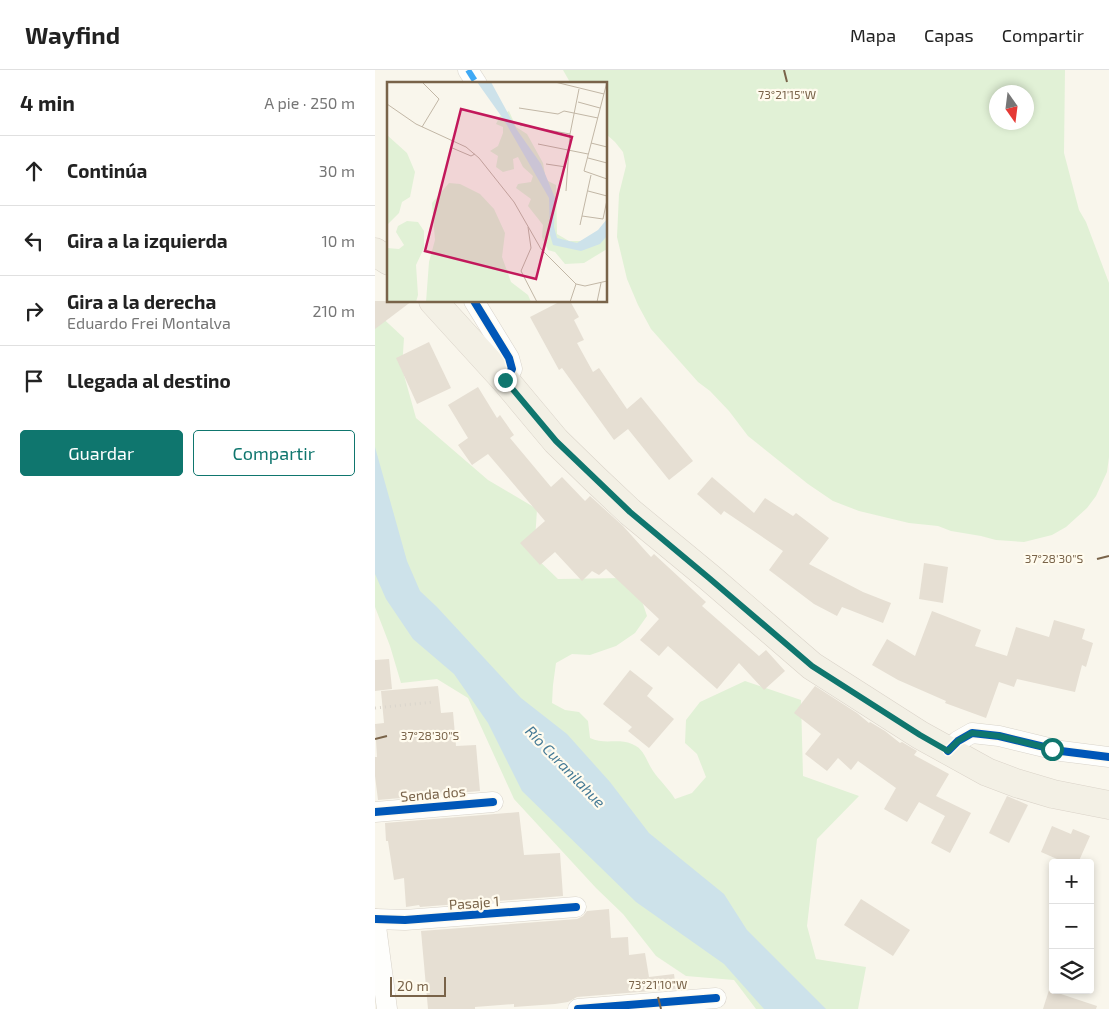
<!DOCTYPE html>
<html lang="es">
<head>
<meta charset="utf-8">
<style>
	body { margin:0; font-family:"Exo 2",sans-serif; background:#f6f6f6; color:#222 }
	.controls { position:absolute; right:15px; bottom:15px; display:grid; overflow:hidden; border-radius:5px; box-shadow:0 2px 8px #0003 }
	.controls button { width:45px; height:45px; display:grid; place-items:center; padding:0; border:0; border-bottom:1px solid #e0e0e0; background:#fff; color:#222; font:25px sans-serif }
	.compass { position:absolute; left:614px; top:15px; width:45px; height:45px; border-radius:50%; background:#fff; box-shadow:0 2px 8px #0003; rotate:166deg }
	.scale { position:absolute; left:15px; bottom:12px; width:56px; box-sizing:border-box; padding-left:5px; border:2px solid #796349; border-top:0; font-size:14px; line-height:18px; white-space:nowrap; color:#796349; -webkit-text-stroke:4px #fffbee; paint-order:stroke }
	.stop { position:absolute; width:15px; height:15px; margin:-11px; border:4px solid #0f766e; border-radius:50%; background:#fff }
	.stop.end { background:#0f766e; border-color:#fff; box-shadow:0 1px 5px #0008 }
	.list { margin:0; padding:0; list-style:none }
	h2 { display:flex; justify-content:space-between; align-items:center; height:65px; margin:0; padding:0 20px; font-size:21px }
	h2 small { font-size:16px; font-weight:400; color:#767676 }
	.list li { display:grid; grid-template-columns:32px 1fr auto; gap:15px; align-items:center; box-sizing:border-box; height:70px; padding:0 20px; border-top:1px solid #e0e0e0 }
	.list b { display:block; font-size:19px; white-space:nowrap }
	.list p { margin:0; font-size:16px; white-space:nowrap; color:#767676 }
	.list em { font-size:16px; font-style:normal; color:#767676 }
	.actions { display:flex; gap:10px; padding:15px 20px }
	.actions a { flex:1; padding:11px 0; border:1px solid #0f766e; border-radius:5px; text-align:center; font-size:18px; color:#0f766e }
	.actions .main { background:#0f766e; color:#fff }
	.icon { flex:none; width:28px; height:28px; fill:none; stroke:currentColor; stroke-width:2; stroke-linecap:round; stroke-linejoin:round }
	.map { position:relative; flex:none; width:734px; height:939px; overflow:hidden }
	header { display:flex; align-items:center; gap:30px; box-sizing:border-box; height:70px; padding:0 25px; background:#fff; border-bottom:1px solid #e0e0e0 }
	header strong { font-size:24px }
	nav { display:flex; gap:28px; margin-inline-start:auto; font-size:18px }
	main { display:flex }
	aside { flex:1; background:#fff }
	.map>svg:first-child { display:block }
	.green { fill:#e1f1d6; fill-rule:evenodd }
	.water { fill:#cde2ea }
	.building { fill:#e6dfd3 }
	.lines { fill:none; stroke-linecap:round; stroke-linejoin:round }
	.minor-casing { stroke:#d8d3ca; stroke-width:21 }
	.primary-casing { stroke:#dad3c9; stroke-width:29 }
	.path { stroke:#dbd6cd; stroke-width:3; stroke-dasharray:1 4; stroke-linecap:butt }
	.minor { stroke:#fefefc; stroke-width:20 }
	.primary { stroke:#f3f0e5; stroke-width:28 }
	.quiet { stroke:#3fa9f5; stroke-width:6; stroke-dasharray:12 6; stroke-linecap:butt }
	.cycleway-casing { stroke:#fffbee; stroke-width:11 }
	.cycleway { stroke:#0057b8; stroke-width:8 }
	.route { stroke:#0f766e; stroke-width:6 }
	.ticks { fill:none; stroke:#796349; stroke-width:2 }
	.labels { text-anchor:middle; stroke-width:4.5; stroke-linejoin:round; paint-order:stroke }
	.street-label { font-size:14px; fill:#796349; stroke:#fffbee }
	.water-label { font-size:15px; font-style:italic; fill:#447995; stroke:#fffbee }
	.inset-road { fill:none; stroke:#c2b7a6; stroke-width:1 }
	.view { fill:#c2185b; fill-opacity:0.15; stroke:#c2185b; stroke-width:2.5 }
	.inset-edge { fill:none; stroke:#796349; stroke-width:2.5 }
	.ticks-label { font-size:12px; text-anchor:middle; fill:#796349; stroke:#fffbee; stroke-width:4.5; stroke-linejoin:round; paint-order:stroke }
</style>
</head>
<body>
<header>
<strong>Wayfind</strong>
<nav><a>Mapa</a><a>Capas</a><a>Compartir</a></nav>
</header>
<main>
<aside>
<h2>4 min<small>A pie · 250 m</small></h2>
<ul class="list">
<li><svg class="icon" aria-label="ahead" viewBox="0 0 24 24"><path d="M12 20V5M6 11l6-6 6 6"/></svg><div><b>Continúa</b></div><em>30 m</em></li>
<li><svg class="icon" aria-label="left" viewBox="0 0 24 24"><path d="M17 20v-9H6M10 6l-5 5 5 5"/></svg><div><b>Gira a la izquierda</b></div><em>10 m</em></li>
<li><svg class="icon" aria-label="right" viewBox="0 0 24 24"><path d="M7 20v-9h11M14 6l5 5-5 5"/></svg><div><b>Gira a la derecha</b><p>Eduardo Frei Montalva</p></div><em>210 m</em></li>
<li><svg class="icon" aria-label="arrive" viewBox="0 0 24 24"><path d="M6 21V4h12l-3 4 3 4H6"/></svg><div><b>Llegada al destino</b></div></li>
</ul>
<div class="actions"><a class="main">Guardar</a><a>Compartir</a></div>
</aside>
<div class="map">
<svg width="734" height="939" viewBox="0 0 734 939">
	<rect width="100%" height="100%" fill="#f9f6ec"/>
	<g class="green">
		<path d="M188,0h502l-1,83 15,57 7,12 23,61v174l-2,15 -11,24 -9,12 -21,19 -14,8 -28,7 -28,-2 -15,-4 -30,-5 -13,-5 -29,-3 -50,-12 -26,-10 -25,-17 -60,-48 -19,-25 -19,-20 -12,-9 -47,-53 -13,-24 -11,-26 -10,-42 2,-43 7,-28 -3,-14 -8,-10 -9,-8v-50h-35zM622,22h30v30h-30z"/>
		<path d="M0,241l29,27 -2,30 14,50 72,62 49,29 -3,47 24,23 66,-1 18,23 5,15 -12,17 -19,13 -26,9 -18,-1 -16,9 -3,22 -1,18 13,7 14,2 9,9 2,17c14,7 28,0 42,6 13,5 14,17 21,27 7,10 16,18 22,28l17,-6 14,-16 -9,-23 -12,-11 1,-23 14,-18 45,-21 56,19 2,76 56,20 -42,43 -10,87 9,33 50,8 -8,42h-102l-22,-29 -48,-4 -30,-20 -33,-42 -27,-26 -82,-89 -46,-101 -31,-19 -36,4 -11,-37 -15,-39z"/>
	</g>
	<polygon class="water" points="0,377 32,491 45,521 62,537 146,628 192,664 235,712 274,763 349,824 372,860 451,939 389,939 349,894 261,832 147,721 113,653 79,604 38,569 11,529 0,504"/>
	<g class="building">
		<polygon points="0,231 37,231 0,259"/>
		<polygon points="186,231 195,231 204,247 199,250 209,270 202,273 218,302 224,298 252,339 266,327 318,391 294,410 253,359 239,370 187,298 184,300 155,247"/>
		<polygon points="54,272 76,318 42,334 21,288"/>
		<polygon points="103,317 122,348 125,345 139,365 135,368 176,417 187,407 210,431 215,426 248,456 276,487 279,484 331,532 327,536 384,586 391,580 410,601 389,620 364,593 342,619 293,576 284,586 265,570 284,549 231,499 224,505 217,501 207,511 180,482 165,495 145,473 170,451 113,384 97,395 83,375 93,368 73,335"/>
		<polygon points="337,407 379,443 390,428 418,446 421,443 454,468 434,494 488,522 516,533 508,553 467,537 462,546 439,534 394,500 408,481 349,441 346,445 322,424"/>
		<polygon points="549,493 573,497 568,533 544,529"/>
		<polygon points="557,541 606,560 600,576 632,586 641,557 674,567 679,550 710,559 707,569 718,573 711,597 707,595 700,622 642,609 639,617 624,612 611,648 570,633 571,631 523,610 497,595 512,569 540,586"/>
		<polygon points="14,589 17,619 0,621 0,590"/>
		<polygon points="255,600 278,618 272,626 299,649 274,678 253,661 257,657 228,634"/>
		<polygon points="63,616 66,643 78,642 81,676 101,675 105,721 3,730 0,706 0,687 2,687 0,654 9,653 6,621"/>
		<polygon points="440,616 482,643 494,653 495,652 510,661 525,673 527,672 542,681 539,685 574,704 561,726 596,743 575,783 556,773 570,746 544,732 532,752 509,739 521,718 483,691 476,700 463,688 452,701 430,684 446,664 419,643"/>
		<polygon points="632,726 653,735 634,773 614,763"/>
		<polygon points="144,742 149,785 185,783 188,826 45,837 44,835 31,837 29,808 19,810 13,771 11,771 10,753"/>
		<polygon points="677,756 696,764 698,759 715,766 703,793 691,793 666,782"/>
		<polygon points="486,829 535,860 518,886 469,855"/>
		<polygon points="234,839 236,868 253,867 254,885 270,883 274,907 299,904 301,919 202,927 193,932 180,934 139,937 139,934 100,937 100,939 53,939 46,861 202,849 208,846 212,841"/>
		<polygon points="674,920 722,936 721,939 668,939"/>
	</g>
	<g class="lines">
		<g class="minor-casing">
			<g id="minor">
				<polyline points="93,0 102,14"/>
				<polyline points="99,231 134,288 137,299 130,310"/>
				<polyline points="573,681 583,671 597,663 624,666 686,681 734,687"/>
				<polyline points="0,742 118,732"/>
				<polyline points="0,849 30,850 201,837"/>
				<polyline points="0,849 12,939"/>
				<polyline points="203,939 341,928"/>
			</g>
		</g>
		<g class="primary-casing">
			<g id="primary">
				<polyline points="0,182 14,191"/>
				<polyline points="58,231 130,310 181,371 220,409 255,442 335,508 437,596 545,665 612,702 641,713 678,724 734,735"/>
			</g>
		</g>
		<polyline class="path" points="0,638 59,632"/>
		<use href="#minor" class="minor"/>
		<use href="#primary" class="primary"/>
		<polyline class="quiet" points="93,0 102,14"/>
		<g class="cycleway-casing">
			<g id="cycleway">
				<polyline points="99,231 134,288 137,299 130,310"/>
				<polyline points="573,681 583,671 597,663 624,666 686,681 734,687"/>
				<polyline points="0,742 118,732"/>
				<polyline points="0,849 30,850 201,837"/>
				<polyline points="203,939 341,928"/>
			</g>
		</g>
		<use href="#cycleway" class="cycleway"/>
	</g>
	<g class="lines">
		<polyline class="route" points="130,310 181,371 255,442 334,508 437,596 545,665 573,681 583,671 597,663 624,666 677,679"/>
	</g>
	<path class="ticks" d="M409,0l3,12M722,489l12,-3M0,669l12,-3M283,927l3,12"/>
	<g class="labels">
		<g class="street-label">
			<text transform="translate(58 724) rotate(-5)" y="5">Senda dos</text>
			<text transform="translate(99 833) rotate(-4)" y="5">Pasaje 1</text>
		</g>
		<g class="water-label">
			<text transform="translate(190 697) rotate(46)" y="5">Río Curanilahue</text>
		</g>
	</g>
	<g transform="translate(12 12)">
		<rect width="220" height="220" fill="#f9f6ec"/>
		<path d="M122,29l7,16 11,7 16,29 3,17 10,5 1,49 12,7h12l26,-15v23l-23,14 -19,1 -10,-12 -7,-2 -6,-13 1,-12 -15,-19 3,-7 -15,-11 2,-4 13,-2 2,-6 -10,-9 -5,-10 -5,2 1,10 -11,3 -7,-5 2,-11 -8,-5 8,-5 5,-13v-6l-7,-3 4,-8zM0,53l20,18 8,19 -5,25 -8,5 -3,11 -12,12zM62,101l11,1 20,10 14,15 11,24 -3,24 9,25 17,13 3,7h-105l3,-40 6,-22 -3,-37zM20,139l11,1 6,9v17l-8,17 2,30 -2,7h-29v-54l12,1 5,-4 -8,-13 2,-6z" fill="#e1f1d6"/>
		<path d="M90,0h14l26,48 24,34 14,34 -1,29 3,11 20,5 21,-13 9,-11v17l-7,8 -19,7 -28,-6 -3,-10 -1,-37 -45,-78z" fill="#cde2ea"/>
		<path class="inset-road" d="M168,0l49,12M220,0l-23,89 23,8M191,20l22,6M0,22l29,20 50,23 13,11 35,44 27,47 35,35 9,2 22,-5M132,26l39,6 6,-3 34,7M133,43l50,9M35,45l17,-28 -17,-17M204,61l16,4M151,62l50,10M63,65l21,9 4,-2M201,76l19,5M159,82l20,3M179,109l4,-57 9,-45M201,109l19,5M195,134l21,3 4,-19M193,143l11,-50M141,145l3,21 -10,23 16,31M183,220l6,-18M210,220l4,-19"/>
		<path class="view" d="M74,27l111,28 -36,142 -111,-28z"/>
		<rect width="220" height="220" class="inset-edge"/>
	</g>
	<g class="ticks-label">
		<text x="412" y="29">73°21'15"W</text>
		<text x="679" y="493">37°28'30"S</text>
		<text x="55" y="670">37°28'30"S</text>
		<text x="283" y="919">73°21'10"W</text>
	</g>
</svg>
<div class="controls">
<button>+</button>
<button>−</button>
<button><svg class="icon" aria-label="layers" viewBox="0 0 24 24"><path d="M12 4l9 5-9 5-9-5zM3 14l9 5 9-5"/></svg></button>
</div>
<svg class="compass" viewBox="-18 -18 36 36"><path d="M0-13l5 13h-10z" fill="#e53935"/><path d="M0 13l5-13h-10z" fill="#767676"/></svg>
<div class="scale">20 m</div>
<div class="stop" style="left:677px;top:679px"></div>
<div class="stop end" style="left:130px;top:310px"></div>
</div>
</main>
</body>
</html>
